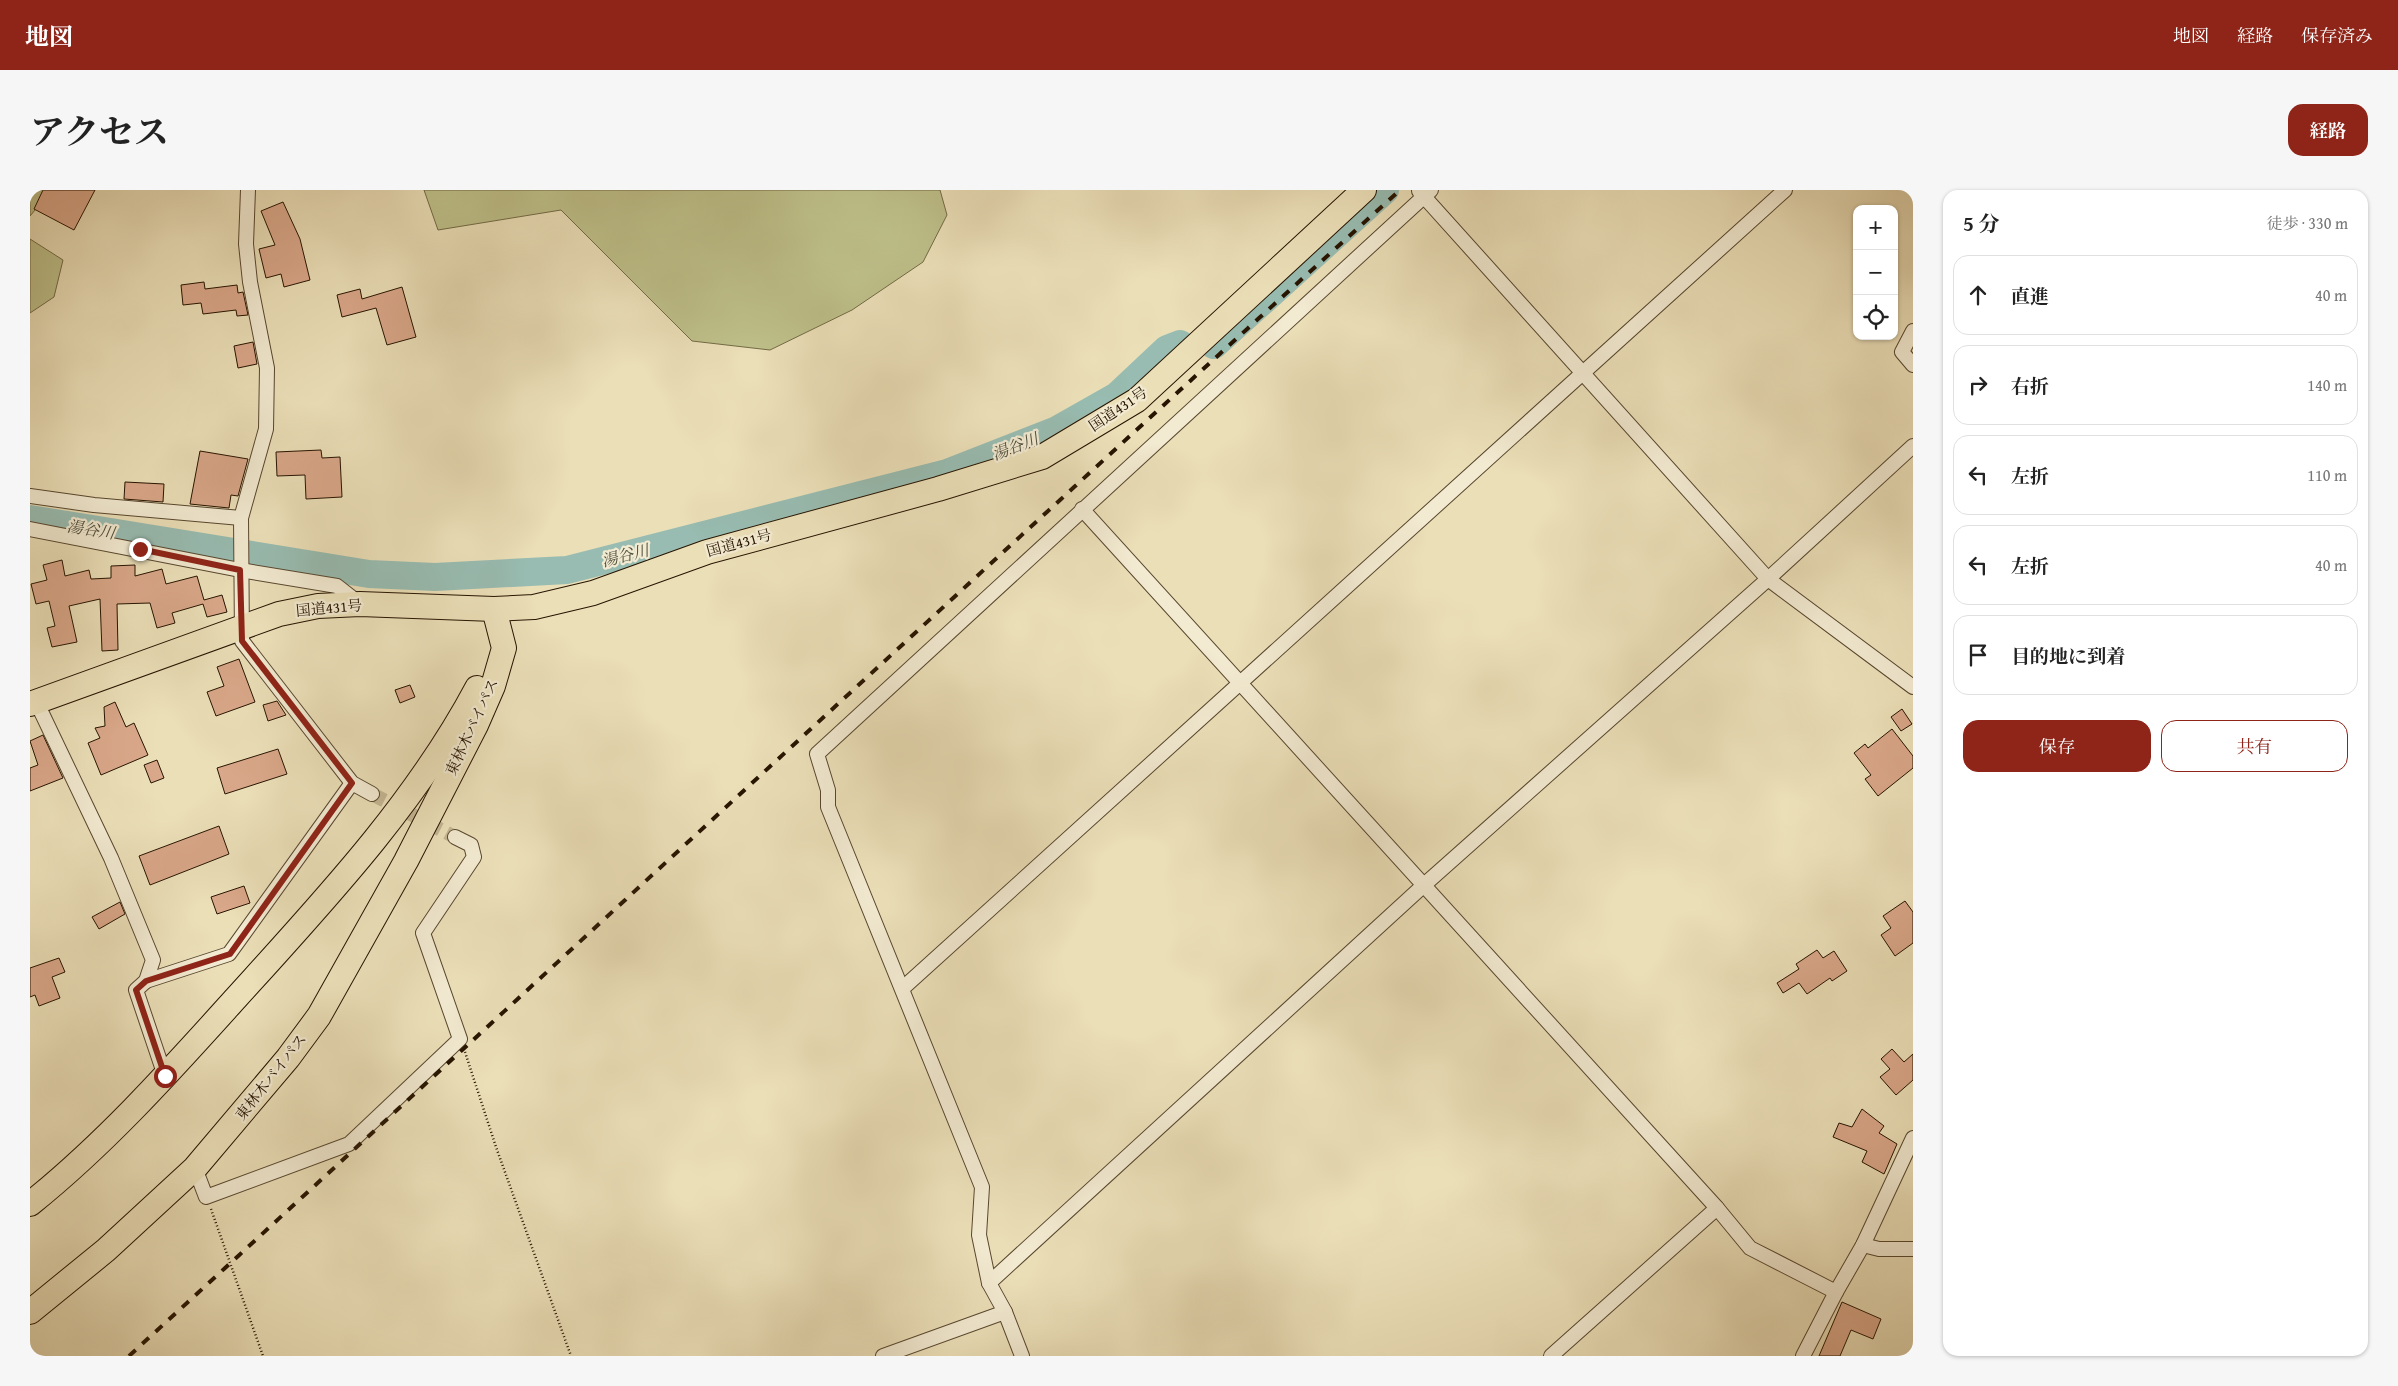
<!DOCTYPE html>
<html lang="ja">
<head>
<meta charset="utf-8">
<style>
	body { margin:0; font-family:"Gentium Book Plus","Noto Serif JP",serif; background:#f6f6f6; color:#222 }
	.controls { position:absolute; right:15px; top:15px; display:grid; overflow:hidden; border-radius:10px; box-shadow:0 1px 4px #0004 }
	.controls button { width:45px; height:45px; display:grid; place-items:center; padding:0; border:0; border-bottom:1px solid #e0e0e0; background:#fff; color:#222; font:25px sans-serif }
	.stop { position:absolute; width:15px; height:15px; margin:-11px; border:4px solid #8f2418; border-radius:50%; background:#fff }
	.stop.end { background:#8f2418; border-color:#fff; box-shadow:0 1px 5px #0008 }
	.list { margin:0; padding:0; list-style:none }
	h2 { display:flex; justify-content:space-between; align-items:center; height:65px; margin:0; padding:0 20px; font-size:21px }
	h2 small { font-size:16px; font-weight:400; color:#767676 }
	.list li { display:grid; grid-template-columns:32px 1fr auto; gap:15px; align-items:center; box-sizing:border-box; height:80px; margin:0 10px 10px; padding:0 10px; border:1px solid #e0e0e0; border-radius:15px }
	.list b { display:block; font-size:19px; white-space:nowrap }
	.list em { font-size:16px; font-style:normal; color:#767676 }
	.actions { display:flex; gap:10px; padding:15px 20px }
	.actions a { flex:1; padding:11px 0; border:1px solid #8f2418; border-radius:15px; text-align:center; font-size:18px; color:#8f2418 }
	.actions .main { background:#8f2418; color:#fff }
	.icon { flex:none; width:28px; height:28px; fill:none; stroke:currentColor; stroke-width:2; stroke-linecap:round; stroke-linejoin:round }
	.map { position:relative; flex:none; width:1883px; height:1166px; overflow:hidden; border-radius:15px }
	header { display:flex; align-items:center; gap:30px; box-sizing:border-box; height:70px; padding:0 25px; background:#8f2418; color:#fff }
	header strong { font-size:24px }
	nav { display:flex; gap:28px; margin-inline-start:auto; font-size:18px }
	.intro { display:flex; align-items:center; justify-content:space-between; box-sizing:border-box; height:120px; padding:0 30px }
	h1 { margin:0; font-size:35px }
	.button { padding:12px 22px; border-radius:15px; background:#8f2418; color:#fff; font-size:18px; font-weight:700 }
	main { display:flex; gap:30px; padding:0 30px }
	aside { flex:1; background:#fff; border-radius:15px; box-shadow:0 1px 4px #0004 }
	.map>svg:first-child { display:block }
	.green { fill:#bec08a; stroke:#726a45 }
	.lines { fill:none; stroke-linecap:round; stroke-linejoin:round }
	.river { stroke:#98bcb1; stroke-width:28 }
	.building { fill:#d9a789; stroke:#271400 }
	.minor-tunnel { stroke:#c4b693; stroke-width:14; stroke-dasharray:14 7; stroke-linecap:butt }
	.minor-casing { stroke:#58472e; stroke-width:16 }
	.trunk-casing { stroke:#271400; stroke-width:26 }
	.path { stroke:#271400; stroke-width:2.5; stroke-dasharray:1 2.5; stroke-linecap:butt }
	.minor { stroke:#f2ead1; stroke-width:14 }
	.trunk { stroke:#ebdfb8; stroke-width:24 }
	.rail { stroke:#271400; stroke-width:4; stroke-dasharray:9 9; stroke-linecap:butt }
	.route { stroke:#8f2418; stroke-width:6 }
	.labels { text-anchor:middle; stroke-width:4.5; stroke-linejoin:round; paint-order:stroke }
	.street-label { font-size:15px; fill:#271400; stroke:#f2ead1 }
	.water-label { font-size:16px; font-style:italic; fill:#4f4f3e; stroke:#f2ead1 }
</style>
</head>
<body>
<header>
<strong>地図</strong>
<nav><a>地図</a><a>経路</a><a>保存済み</a></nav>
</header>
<div class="intro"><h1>アクセス</h1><a class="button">経路</a></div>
<main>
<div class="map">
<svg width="1883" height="1166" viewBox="0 0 1883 1166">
	<rect width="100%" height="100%" fill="#ebdfb8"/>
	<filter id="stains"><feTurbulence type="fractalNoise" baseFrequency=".004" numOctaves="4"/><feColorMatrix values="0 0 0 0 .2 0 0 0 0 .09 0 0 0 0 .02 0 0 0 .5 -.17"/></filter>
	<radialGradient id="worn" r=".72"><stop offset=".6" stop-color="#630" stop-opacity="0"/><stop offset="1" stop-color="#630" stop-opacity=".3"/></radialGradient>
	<g class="green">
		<polygon points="0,0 22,0 0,26"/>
		<polygon points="394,0 910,0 917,25 893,72 822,120 740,160 662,151 531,20 408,40"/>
		<polygon points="0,49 33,70 24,107 0,123"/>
	</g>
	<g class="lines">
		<g class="river">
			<polyline points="1184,155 1355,0"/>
			<polyline points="0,329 339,384 405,387 537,380 917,283 1027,240 1087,206 1137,159 1150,154"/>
		</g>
	</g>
	<g class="building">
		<polygon points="13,0 65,0 44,40 4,19"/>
		<polygon points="253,12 270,49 280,90 254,97 251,84 236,88 229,59 245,55 231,21"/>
		<polygon points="174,92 175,99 207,95 208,103 213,102 218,125 207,126 206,120 173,124 171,113 153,115 151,95"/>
		<polygon points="372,97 386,147 357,155 346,118 312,127 307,105 330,99 332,109"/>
		<polygon points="223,152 227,174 208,178 204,156"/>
		<polygon points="291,260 292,268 310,267 312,307 276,309 275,285 247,286 246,262"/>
		<polygon points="170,261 218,269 208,306 201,305 199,318 160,314"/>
		<polygon points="95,292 134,294 133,312 94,309"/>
		<polygon points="32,370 35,386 59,380 61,389 81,388 81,376 105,375 105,386 132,379 136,394 167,386 174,410 192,405 197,422 177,427 173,414 142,423 145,433 127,438 120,413 87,414 88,460 72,461 70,409 39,416 47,452 22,457 17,438 25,436 19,411 6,414 1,394 17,390 13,375"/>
		<polygon points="209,469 225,512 186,526 177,502 194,496 187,477"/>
		<polygon points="380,495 385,507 370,513 365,500"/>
		<polygon points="247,511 256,525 238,531 233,515"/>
		<polygon points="85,512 96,537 104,533 118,565 71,585 58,553 70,548 65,538 75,536 74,517"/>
		<polygon points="1872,519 1882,534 1871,541 1861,527"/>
		<polygon points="1862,539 1883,566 1883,578 1848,606 1835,589 1841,585 1824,563 1835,554 1838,558"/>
		<polygon points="13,545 33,588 0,601 0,578 8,575 0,551"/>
		<polygon points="248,559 257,584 195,604 187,578"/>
		<polygon points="127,570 134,588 121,593 114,575"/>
		<polygon points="189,636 199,664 120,695 109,666"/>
		<polygon points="214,696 220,713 187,724 181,707"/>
		<polygon points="1875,711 1883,722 1883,753 1865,766 1851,745 1861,738 1853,726"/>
		<polygon points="90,712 95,724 69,739 62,727"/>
		<polygon points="1787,760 1793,768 1804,761 1817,781 1802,791 1800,788 1777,804 1769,793 1753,803 1747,793 1769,779 1766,774"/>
		<polygon points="29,768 35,782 22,787 30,808 9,816 5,805 0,807 0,778"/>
		<polygon points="1862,859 1874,872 1883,864 1883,890 1866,905 1850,887 1860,879 1851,869"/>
		<polygon points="1832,919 1854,936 1849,943 1867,954 1854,984 1832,972 1837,961 1803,947 1809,933 1822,937"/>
		<polygon points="1812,1112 1851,1129 1843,1149 1821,1140 1810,1166 1789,1166"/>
	</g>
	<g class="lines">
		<polyline class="minor-tunnel" points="342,604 425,647"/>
		<g class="minor-casing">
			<g id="minor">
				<polyline points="218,0 216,54 220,92 237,178 236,239 211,328 212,451 322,593 342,604"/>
				<polyline points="1389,1 1738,389 1883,497"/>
				<polyline points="1883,141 1872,162 1883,175"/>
				<polyline points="0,306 64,315 211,328"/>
				<polyline points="1052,319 1687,1018 1720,1058 1806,1102"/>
				<polyline points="0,339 210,380 307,396 330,414"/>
				<polyline points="6,511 81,668 123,770 116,791 106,800 135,886"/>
				<polyline points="116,791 199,764 322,593"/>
				<path d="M873,798c295,-265 587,-533 882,-798"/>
				<polyline points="165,978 176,1007 319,954 430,849 393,743 444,667 441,655 425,647"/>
				<polyline points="1833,1055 1849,1059 1883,1059"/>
				<polyline points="959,1093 1394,695 1738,389 1883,256"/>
				<polyline points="853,1166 975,1122"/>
				<polyline points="992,1166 975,1122 959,1093 949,1045 952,997 798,617 798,600 787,564 1401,0"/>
				<polyline points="1521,1166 1687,1018"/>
				<polyline points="1773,1166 1806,1102 1833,1055 1883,948"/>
			</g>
		</g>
		<g class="trunk-casing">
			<g id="trunk">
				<polyline points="0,514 249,424 288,416 330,414 464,419 504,417 563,403 677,362 908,299 1012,267 1107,210 1334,0"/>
				<path d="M0,1014c76,-61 141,-134 206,-206 87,-96 180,-195 241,-310"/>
				<polyline points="0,1122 76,1060 165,978 258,868 289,826 376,671 446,535 463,496 474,458 464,419"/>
			</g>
		</g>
		<g class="path">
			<polyline points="435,862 466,957 541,1166"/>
			<polyline points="181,1019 233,1166"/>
		</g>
		<use href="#minor" class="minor"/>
		<use href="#trunk" class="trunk"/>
		<path class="rail" d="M99,1166c424,-388 845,-780 1271,-1166"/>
	</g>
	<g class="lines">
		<polyline class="route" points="110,359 210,380 212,451 322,593 200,764 116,791 106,800 135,886"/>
	</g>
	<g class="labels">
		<g class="street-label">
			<text transform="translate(1088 219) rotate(-34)" y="5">国道431号</text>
			<text transform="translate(709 353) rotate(-15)" y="5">国道431号</text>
			<text transform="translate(299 418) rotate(-5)" y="5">国道431号</text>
			<text transform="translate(442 537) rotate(-65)" y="5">東林木バイパス</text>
			<text transform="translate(241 887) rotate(-52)" y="5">東林木バイパス</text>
		</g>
		<g class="water-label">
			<text transform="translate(985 256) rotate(-21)" y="6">湯谷川</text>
			<text transform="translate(61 339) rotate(9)" y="6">湯谷川</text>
			<text transform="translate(595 365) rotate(-14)" y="6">湯谷川</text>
		</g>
	</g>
	<rect width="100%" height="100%" filter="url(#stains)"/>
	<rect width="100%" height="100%" fill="url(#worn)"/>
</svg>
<div class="controls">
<button>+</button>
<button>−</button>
<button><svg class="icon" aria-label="locate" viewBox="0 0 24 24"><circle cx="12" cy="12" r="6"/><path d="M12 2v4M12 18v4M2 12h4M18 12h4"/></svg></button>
</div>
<div class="stop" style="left:135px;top:886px"></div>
<div class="stop end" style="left:110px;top:359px"></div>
</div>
<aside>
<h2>5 分<small>徒歩 · 330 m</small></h2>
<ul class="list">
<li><svg class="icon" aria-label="ahead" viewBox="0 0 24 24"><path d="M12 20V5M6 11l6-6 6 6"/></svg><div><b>直進</b></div><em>40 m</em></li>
<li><svg class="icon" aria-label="right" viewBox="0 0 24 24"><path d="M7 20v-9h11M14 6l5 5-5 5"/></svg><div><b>右折</b></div><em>140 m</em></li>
<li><svg class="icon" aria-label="left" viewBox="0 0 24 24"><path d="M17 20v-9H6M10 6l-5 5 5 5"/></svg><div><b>左折</b></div><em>110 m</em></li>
<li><svg class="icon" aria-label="left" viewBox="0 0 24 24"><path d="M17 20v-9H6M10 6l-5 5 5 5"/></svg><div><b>左折</b></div><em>40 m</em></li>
<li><svg class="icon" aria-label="arrive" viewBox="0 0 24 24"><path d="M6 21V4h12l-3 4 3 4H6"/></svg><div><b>目的地に到着</b></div></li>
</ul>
<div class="actions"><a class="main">保存</a><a>共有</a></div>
</aside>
</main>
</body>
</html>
